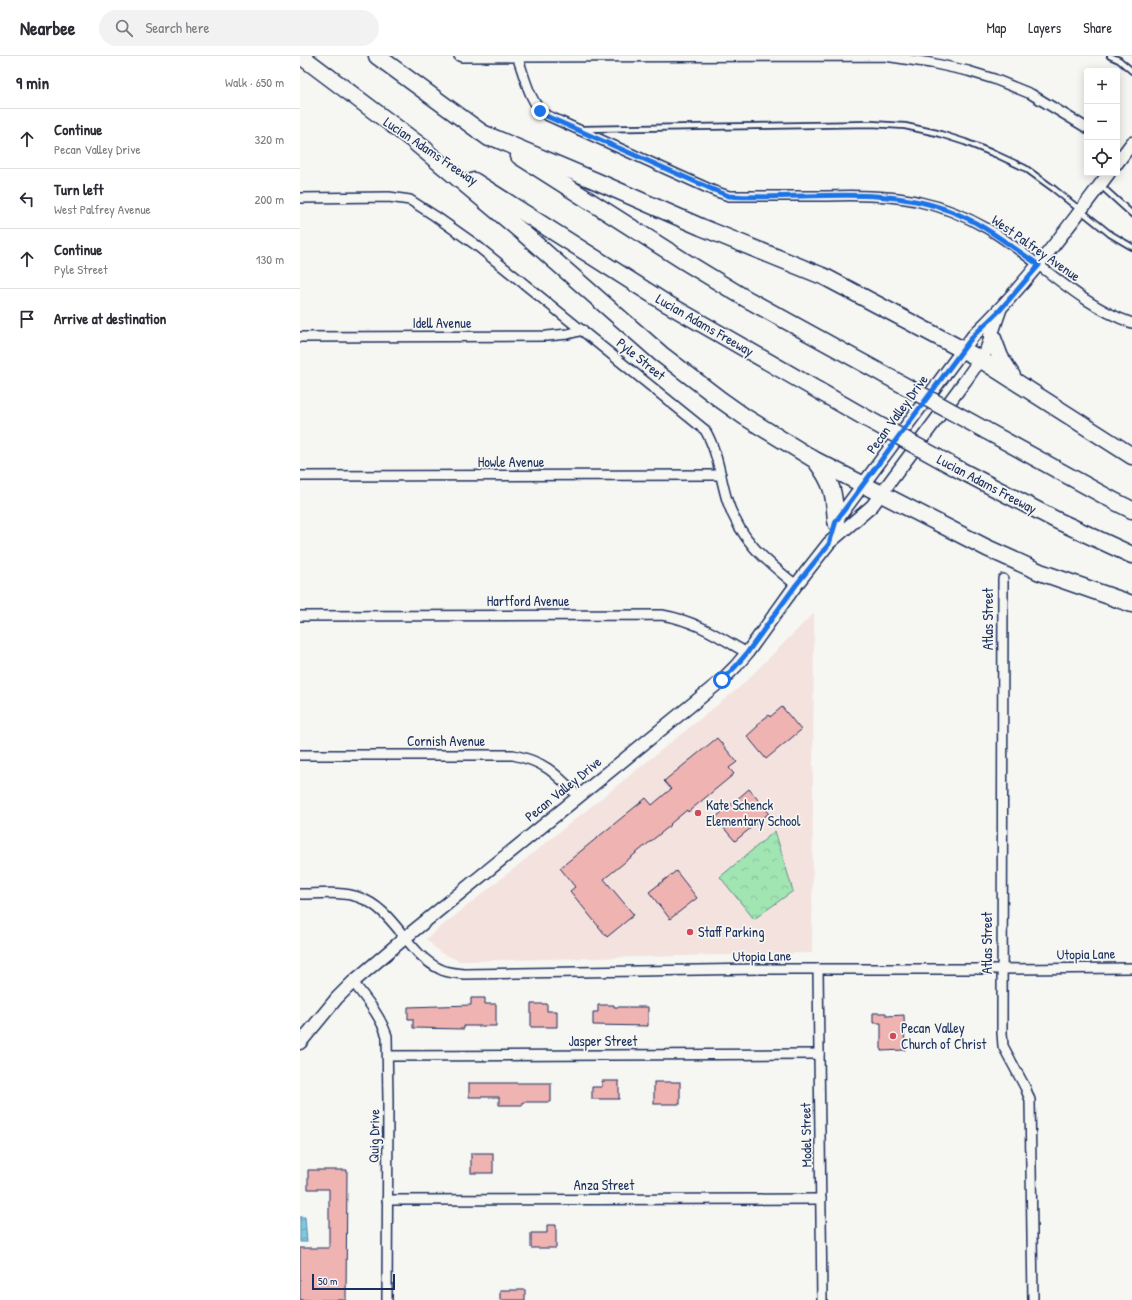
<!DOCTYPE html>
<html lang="en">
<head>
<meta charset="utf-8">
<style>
	body { margin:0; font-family:"Patrick Hand",sans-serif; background:#f2f2f3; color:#2b2b33 }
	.controls { position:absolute; right:12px; top:12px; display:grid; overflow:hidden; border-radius:4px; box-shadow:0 2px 10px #0003 }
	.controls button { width:36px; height:36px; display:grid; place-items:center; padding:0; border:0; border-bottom:1px solid #e1e1e2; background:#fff; color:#2b2b33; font:20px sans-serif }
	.scale { position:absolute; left:12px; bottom:10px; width:83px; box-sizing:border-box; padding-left:4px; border:2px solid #1b2f5e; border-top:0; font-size:11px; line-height:14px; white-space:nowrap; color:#1b2f5e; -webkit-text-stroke:3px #f6f6f2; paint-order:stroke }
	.stop { position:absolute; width:12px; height:12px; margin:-9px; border:3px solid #1a73e8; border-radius:50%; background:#fff }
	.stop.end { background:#1a73e8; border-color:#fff; box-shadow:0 1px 4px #0008 }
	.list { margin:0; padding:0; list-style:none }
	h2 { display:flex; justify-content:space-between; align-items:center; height:52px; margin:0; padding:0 16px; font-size:17px }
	h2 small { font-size:13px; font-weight:400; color:#7c7c81 }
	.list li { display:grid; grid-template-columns:26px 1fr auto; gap:12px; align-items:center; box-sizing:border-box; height:60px; padding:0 16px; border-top:1px solid #e1e1e2 }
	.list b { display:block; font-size:15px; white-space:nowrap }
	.list p { margin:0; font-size:13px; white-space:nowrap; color:#7c7c81 }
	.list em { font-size:13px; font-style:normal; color:#7c7c81 }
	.icon { flex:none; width:22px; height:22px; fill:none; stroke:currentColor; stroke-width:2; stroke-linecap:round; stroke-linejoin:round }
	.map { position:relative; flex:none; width:832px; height:1244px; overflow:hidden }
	header { display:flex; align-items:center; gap:24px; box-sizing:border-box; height:56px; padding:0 20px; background:#fff; border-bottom:1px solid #e1e1e2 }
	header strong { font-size:19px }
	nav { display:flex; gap:22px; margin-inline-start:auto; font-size:14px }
	.search { width:280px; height:36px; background:#f2f2f3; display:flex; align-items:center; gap:10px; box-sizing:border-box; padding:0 14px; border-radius:22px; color:#7c7c81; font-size:15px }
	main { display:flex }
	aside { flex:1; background:#fff }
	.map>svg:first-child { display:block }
	.built { fill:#f4e2de }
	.forest { fill:url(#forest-crowns); stroke:#5e8a88 }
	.water { fill:url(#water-waves); stroke:#578bab }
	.building { fill:#efb3b1; stroke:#1b2f5e }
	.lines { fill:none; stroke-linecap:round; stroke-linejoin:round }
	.service-casing { stroke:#1b2f5e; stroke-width:8 }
	.minor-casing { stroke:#1b2f5e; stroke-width:12 }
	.secondary-casing { stroke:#1b2f5e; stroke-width:15 }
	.motorway-casing { stroke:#1b2f5e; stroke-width:19 }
	.service { stroke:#f6f6f2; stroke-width:4.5 }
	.minor { stroke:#f6f6f2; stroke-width:9 }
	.secondary { stroke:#f6f6f2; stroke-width:12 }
	.motorway { stroke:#f6f6f2; stroke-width:16 }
	.motorway-bridge-casing { stroke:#1b2f5e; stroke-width:19; stroke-linecap:butt }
	.motorway-bridge { stroke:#f6f6f2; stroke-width:16 }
	.route { stroke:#1a73e8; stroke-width:5 }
	.poi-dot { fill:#d1495b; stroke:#f6f6f2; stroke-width:1.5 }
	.labels { text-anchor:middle; stroke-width:3.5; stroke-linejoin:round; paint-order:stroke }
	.street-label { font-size:14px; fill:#1b2f5e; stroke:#f6f6f2 }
	.poi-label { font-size:14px; fill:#1b2f5e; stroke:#f6f6f2; text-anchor:start }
</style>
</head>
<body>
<header>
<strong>Nearbee</strong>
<div class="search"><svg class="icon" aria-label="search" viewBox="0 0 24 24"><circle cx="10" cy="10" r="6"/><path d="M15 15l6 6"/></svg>Search here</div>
<nav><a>Map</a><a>Layers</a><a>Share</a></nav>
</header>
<main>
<aside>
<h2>9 min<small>Walk · 650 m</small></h2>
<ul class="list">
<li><svg class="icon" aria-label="ahead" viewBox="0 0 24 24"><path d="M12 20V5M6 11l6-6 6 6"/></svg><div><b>Continue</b><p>Pecan Valley Drive</p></div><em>320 m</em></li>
<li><svg class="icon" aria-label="left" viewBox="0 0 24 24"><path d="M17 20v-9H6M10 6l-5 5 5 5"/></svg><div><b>Turn left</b><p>West Palfrey Avenue</p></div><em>200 m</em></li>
<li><svg class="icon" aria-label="ahead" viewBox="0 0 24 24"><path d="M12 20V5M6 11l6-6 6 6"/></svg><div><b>Continue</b><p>Pyle Street</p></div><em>130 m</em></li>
<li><svg class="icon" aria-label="arrive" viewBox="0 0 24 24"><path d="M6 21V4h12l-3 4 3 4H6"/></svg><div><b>Arrive at destination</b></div></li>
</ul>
</aside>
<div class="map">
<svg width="832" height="1244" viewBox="0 0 832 1244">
	<defs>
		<pattern id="forest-crowns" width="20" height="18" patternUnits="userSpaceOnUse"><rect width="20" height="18" fill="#a0e5b2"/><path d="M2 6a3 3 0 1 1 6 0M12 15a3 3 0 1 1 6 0" fill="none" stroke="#89c59c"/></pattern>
		<pattern id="water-waves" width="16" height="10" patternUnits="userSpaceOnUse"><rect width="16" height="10" fill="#7fc8df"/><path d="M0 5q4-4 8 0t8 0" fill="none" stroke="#67a3b8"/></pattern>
	</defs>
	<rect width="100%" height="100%" fill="#f6f6f2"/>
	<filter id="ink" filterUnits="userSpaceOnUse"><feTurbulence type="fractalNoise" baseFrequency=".025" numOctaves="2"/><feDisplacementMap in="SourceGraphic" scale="8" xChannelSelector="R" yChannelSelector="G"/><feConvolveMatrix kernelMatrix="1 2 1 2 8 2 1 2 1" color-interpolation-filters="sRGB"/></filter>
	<g filter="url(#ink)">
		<polygon class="built" points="514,557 512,897 160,905 141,897 126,883 440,631"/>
		<polygon class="forest" points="475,775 493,835 454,863 420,821"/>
		<polygon class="water" points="0,1161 5,1161 7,1186 0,1186"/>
		<g class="building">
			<polygon points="482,651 501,674 466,703 447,680 458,670 457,668 469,659 470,661"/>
			<polygon points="417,682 437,706 429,712 434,718 388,756 387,754 370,768 371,769 304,823 334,859 307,881 270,835 275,831 260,812 346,742 352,749 371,733 364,725"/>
			<polygon points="449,733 469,757 435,785 415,762"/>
			<polygon points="376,815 397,842 370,863 349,836"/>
			<polygon points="171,942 185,942 185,948 196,948 196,970 164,970 164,973 113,972 113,963 108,963 108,951 171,949"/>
			<polygon points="231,948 247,948 247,955 257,955 257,971 231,971"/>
			<polygon points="298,949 314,949 314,951 348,951 348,970 293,969 293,956 298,956"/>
			<polygon points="573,957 586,957 586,960 604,959 605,994 581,995 581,967 573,967"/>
			<polygon points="302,1025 319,1025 319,1043 292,1043 292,1031 302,1031"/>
			<rect x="354" y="1026" width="26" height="22"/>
			<polygon points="169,1027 251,1027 251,1046 223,1046 223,1049 199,1049 199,1041 169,1041"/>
			<rect x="171" y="1097" width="22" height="20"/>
			<polygon points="8,1114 47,1114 46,1244 0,1244 0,1192 29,1192 29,1133 8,1133"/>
			<polygon points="247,1169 256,1169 256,1192 231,1192 231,1177 247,1177"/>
			<rect x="200" y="1234" width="25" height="10"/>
		</g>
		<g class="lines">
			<g class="service-casing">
				<g id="service">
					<polyline points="810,0 819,4 832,15"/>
					<polyline points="283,73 571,68 605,70 637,77 665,86 695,98 725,112 754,133 810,178 832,191"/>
					<polyline points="800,129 832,158"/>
				</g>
			</g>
			<g class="minor-casing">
				<g id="minor">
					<polyline points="159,0 162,1 585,0 631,7 668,15 694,23 731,38 787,72"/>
					<path d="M217,0c7,18 13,49 29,59l168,76 15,5h10c29,0 58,0 88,0 30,-1 64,-1 93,6 24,5 47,15 68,27 49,29 89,75 144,94"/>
					<path d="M0,142l89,-1 21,3 25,16 41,29 229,185c13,22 15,47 22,70 13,40 38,60 69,85"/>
					<polyline points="0,281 247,280 268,278 283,274"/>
					<polyline points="0,420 421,419"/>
					<polyline points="703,523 702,977 703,990 725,1031 730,1044 733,1244"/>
					<path d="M0,560l362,-1c34,6 56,21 85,38"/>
					<path d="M0,699h213c33,7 42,18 65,41"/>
					<path d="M0,838c17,0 42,-3 58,3 37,12 48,56 82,72 7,4 16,4 24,5l295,-5h242l131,-1"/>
					<polyline points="518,913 522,1244"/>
					<path d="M53,926c13,17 27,33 34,54l1,65 -1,199"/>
					<polyline points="88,1000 519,998"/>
					<polyline points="87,1144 521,1143"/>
				</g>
			</g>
			<g class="secondary-casing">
				<g id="secondary">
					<polyline points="817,107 832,87"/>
					<path d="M535,469l1,-4 137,-185c51,-49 93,-106 136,-163"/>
					<polyline points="0,987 37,942 53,926 106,881 422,624 436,610 447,597 496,529 529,487 572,450 665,325 686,295 700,254"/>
				</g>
			</g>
			<g class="motorway-casing">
				<g id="motorway">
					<polyline points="1,0 126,94"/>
					<polyline points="77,0 189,82"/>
					<polyline points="180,76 296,125 401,171 525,221 680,303 832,400"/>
					<polyline points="117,88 222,176 361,298 421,344 445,361 515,404 687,492 740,516 832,548"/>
					<polyline points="219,100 384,205 445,242 585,319"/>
					<polyline points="174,125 364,246 566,362"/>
					<polyline points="692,280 700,301 712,320"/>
					<polyline points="685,374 816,446 832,454"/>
					<path d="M516,405c17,23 18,32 20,60"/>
					<polyline points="658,413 756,464 832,499"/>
				</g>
			</g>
			<use href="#service" class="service"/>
			<use href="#minor" class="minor"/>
			<use href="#secondary" class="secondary"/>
			<use href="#motorway" class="motorway"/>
			<g class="motorway-bridge-casing">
				<g id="motorway-bridge">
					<polyline points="585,319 685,374"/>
					<polyline points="566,362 658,413"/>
				</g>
			</g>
			<use href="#motorway-bridge" class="motorway-bridge"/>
		</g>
	</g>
	<g class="lines" filter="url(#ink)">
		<path class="route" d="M240,55l6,5 168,74 15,6c72,5 153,-12 221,15 33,12 60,35 89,54l-39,45 -27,26 -137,185 -7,23 -33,41 -49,68 -11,13 -14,14"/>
	</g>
	<g class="poi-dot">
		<circle cx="398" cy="757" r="4"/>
		<circle cx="390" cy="876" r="4"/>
		<circle cx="593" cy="980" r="4"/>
	</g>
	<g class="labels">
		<g class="street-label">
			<text transform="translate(131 95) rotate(34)" y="5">Lucian Adams Freeway</text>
			<text transform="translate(736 192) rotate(35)" y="5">West Palfrey Avenue</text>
			<text x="142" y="272">Idell Avenue</text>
			<text transform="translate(405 269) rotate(30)" y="5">Lucian Adams Freeway</text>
			<text transform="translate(341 303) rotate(39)" y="5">Pyle Street</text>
			<text transform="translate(597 358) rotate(-54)" y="5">Pecan Valley Drive</text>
			<text x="211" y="411">Howle Avenue</text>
			<text transform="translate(687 428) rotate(28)" y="5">Lucian Adams Freeway</text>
			<text x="228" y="550">Hartford Avenue</text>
			<text transform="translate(688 563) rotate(-90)" y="5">Atlas Street</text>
			<text x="146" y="690">Cornish Avenue</text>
			<text transform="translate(263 733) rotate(-39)" y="5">Pecan Valley Drive</text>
			<text transform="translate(687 887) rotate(-90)" y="5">Atlas Street</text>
			<text transform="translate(786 898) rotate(-1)" y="5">Utopia Lane</text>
			<text transform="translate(462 900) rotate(-1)" y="5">Utopia Lane</text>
			<text x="303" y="990">Jasper Street</text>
			<text transform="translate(506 1079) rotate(-91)" y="5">Model Street</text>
			<text transform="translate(74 1080) rotate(-89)" y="5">Quig Drive</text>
			<text x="304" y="1134">Anza Street</text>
		</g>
		<g class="poi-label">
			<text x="406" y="754">Kate Schenck<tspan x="406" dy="16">Elementary School</tspan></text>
			<text x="398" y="881">Staff Parking</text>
			<text x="601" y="977">Pecan Valley<tspan x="601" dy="16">Church of Christ</tspan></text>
		</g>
	</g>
</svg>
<div class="controls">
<button>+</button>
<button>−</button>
<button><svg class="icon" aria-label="locate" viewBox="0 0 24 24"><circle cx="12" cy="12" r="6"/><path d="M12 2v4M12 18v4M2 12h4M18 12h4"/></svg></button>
</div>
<div class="scale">50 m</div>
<div class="stop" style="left:422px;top:624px"></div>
<div class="stop end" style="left:240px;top:55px"></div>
</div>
</main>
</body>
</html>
